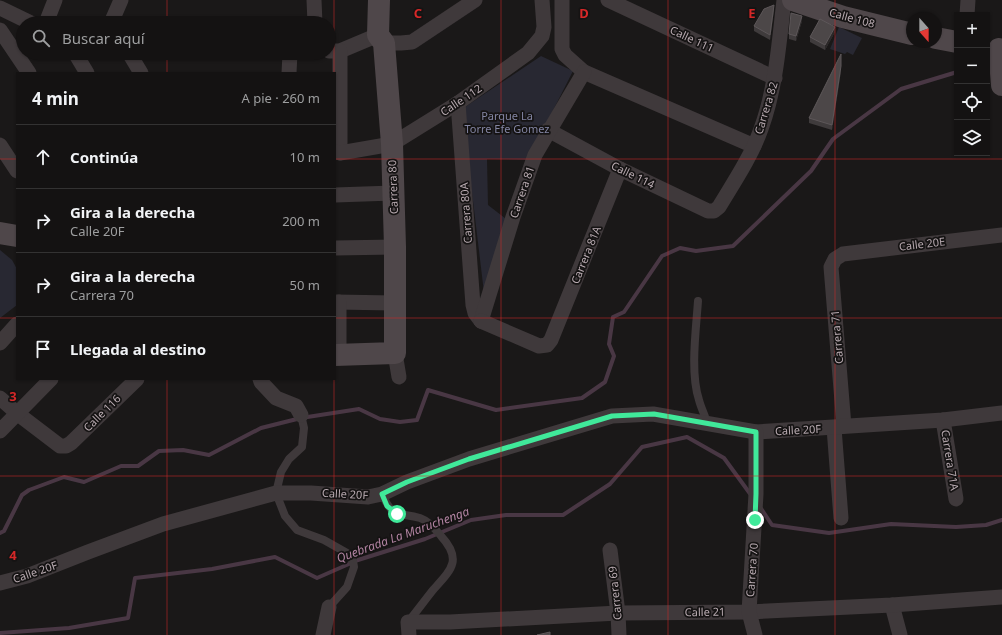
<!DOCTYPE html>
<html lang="es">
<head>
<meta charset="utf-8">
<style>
	body { margin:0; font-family:"Noto Sans",sans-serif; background:#212020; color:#f1f3f6 }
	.controls { position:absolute; right:12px; top:12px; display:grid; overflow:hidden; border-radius:0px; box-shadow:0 1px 3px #0004 }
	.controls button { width:36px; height:36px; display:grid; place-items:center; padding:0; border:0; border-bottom:1px solid #333232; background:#141212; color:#f1f3f6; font:20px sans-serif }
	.compass { position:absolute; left:906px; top:12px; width:36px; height:36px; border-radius:50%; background:#141212; box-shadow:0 1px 3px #0004; rotate:159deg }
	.stop { position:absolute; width:12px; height:12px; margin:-9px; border:3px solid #40e99a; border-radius:50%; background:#fff }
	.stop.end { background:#40e99a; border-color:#fff; box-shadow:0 1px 4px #0008 }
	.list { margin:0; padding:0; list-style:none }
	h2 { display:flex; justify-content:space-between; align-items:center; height:52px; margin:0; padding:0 16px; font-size:17px }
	h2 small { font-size:13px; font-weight:400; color:#9d9e9f }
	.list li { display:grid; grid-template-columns:26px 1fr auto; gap:12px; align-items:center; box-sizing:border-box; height:64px; padding:0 16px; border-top:1px solid #333232 }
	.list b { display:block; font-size:15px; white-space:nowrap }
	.list p { margin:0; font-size:13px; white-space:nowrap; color:#9d9e9f }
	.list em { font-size:13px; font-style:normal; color:#9d9e9f }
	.icon { flex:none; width:22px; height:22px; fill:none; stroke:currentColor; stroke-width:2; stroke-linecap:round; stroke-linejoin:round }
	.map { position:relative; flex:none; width:1002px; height:635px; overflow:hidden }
	.search { position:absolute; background:#141212; box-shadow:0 1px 3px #0004; left:16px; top:16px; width:320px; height:44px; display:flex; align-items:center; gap:10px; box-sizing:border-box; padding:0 14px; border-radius:22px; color:#9d9e9f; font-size:15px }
	.panel { position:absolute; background:#141212; box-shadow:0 1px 3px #0004; left:16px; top:72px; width:320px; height:308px; border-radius:0px }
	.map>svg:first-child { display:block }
	.green { fill:#282832 }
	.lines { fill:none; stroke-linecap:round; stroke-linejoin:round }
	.stream { stroke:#493744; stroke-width:4 }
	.lane { stroke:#3f393b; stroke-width:8 }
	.street { stroke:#3f393b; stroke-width:15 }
	.secondary { stroke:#4f474a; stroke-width:22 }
	.wall { fill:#3f3b3c }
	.shaded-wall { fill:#2b2828 }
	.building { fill:#4c4748; stroke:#5d5759 }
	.route { stroke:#40e99a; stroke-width:5 }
	.grid { fill:none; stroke:#d62828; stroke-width:1; stroke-opacity:0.55 }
	.labels { text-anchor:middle; stroke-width:3.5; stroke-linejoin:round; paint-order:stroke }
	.street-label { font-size:11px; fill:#b9abb1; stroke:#151313 }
	.park-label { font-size:11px; fill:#8385a3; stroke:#151313 }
	.water-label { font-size:12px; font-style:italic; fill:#b284a2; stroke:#151313 }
	.grid-label { font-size:13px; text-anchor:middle; font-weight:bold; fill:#d62828; stroke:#151313; stroke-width:3.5; stroke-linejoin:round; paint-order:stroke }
</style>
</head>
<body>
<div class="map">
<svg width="1002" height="635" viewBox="0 0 1002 635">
	<rect width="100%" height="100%" fill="#1a1818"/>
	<g class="green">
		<polygon points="839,27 862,38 853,55 847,52 845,54 830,49"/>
		<polygon points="541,56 573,71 528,160 487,159 488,205 510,222 485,301 462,109"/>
		<polygon points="0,250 12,260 17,269 17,305 0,318"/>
	</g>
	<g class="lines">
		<g class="stream">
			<polyline points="760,507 772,525 829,533 891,524 956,527 986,525 1002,520"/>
			<polyline points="0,533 4,531 22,495 29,490 64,477 84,482 121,466 138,466 159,451 183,450 209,455 261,428 301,418 359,409 380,419 400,422 417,420 428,390 496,410 582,398 605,382 614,356 609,344 613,317 624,312 662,256 680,248 696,251 733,246 811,171 833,139 901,89 957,72"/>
			<polyline points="0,633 69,628 128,618 135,578 212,569 275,557 317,578 358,560 425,539 471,520 506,515 563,515 610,484 642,447 687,437 724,458 751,495"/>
		</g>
		<g class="lane">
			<path d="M698,301c-2,29 -8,72 1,99 2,8 6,15 8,23"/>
			<polyline points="301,415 304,428 302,447 289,459 281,472 276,493 285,516 297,530 324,540 347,553 353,561 354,567 347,587 329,607"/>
			<path d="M382,494c11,25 16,18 38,24 9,3 15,11 21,18 22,24 10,34 -8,54 -8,10 -16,21 -25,32"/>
		</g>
		<g class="street">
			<polyline points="314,0 315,23"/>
			<polyline points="562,0 562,49 565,55 584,72 754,146"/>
			<polyline points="608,0 775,78"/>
			<polyline points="0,8 31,23"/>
			<polyline points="967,15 968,0"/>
			<polyline points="46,23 55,0"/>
			<polyline points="111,23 121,0"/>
			<polyline points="0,30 29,73"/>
			<polyline points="384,43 401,43 412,42 475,0"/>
			<polyline points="329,51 340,51 378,35"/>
			<polyline points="340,51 340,153"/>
			<polyline points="75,53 87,73"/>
			<polyline points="129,53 141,73"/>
			<polyline points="289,73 290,53"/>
			<polyline points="458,103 473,305 475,313 481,321"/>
			<path d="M548,130l72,39 88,42h6l5,-4c15,-25 32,-50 42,-78 15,-41 18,-86 23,-129"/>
			<polyline points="0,145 17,171"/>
			<polyline points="335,152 340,153 392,144 458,103 528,53 542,36 544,27 542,0"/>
			<polyline points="335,195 393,193"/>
			<polyline points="335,248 395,247"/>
			<polyline points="335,302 394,303"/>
			<polyline points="339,302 339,354"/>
			<polyline points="481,321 513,217 535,155 584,72"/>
			<polyline points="481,321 539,346 547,345 551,340 620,169"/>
			<polyline points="0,343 17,324"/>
			<polyline points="395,353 399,377"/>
			<polyline points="260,379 261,382 276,398 296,406 301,415"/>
			<polyline points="0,398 18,414 60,446 66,446 71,443 137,379"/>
			<polyline points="943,420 956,499"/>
			<polyline points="844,426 831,267 835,259 843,254 1002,235"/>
			<polyline points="834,428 841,518"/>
			<polyline points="0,431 51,379"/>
			<polyline points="610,550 618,613 619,635"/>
			<polyline points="0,583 27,576 88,552 163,524 276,493 311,493 368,497 382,494 407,482 469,459 612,416 653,414 756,432 943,420 1002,413"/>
			<polyline points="892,605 900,635"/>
			<polyline points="323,635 329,607"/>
			<polyline points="409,635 408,622 450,622 618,613 749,612 892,605 1002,597"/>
			<polyline points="755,635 749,612 756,494 756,432"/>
		</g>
		<g class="secondary">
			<polyline points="793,0 843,17 912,34"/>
			<polyline points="936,38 957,42"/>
			<polyline points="999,49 1002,85"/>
			<polyline points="0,233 17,236"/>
			<polyline points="335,355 395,353 395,247 392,144 384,43 378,35 379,0"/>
		</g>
	</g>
	<g class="wall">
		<polygon points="774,10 770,40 754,31 754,26"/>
		<polygon points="802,21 796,41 789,39 789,34"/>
		<polygon points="835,32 825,50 810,42 810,37"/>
		<polygon points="841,71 832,130 809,123 809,118"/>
	</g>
	<g class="shaded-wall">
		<polygon points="774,5 774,10 770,40 770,35"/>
		<polygon points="802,16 802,21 796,41 796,36"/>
		<polygon points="835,27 835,32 825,50 825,45"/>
		<polygon points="841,66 841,71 832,130 832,125"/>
	</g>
	<g class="building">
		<polygon points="774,5 770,35 754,26 764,9"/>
		<polygon points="791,13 802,16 796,36 789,34"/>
		<polygon points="820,19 835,27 825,45 810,37"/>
		<polygon points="841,54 841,66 832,125 809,118"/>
		<polygon points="550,632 550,635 537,635"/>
	</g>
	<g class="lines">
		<polyline class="route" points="397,514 387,506 382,494 407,482 469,459 612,416 654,414 756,432 756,494 755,520"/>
	</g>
	<path class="grid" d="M167,0v23M334,0v73M501,0v635M668,0v635M835,0v635M167,53v20M0,159h17M335,159h667M0,318h17M335,318h667M167,379v256M334,379v256M0,476h1002"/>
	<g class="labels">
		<g class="street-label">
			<text transform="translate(852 18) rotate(15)" y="4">Calle 108</text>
			<text transform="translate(692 39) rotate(25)" y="4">Calle 111</text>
			<text transform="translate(461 100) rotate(-34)" y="4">Calle 112</text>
			<text transform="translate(766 108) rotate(-73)" y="4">Carrera 82</text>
			<text transform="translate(633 175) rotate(26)" y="4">Calle 114</text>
			<text transform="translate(393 187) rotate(-92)" y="4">Carrera 80</text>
			<text transform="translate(522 192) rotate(-71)" y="4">Carrera 81</text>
			<text transform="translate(466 213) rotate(-94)" y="4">Carrera 80A</text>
			<text transform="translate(922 244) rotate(-7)" y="4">Calle 20E</text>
			<text transform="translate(586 255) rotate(-68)" y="4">Carrera 81A</text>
			<text transform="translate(837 337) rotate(-95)" y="4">Carrera 71</text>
			<text transform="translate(102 413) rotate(-45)" y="4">Calle 116</text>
			<text transform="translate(798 430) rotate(-3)" y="4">Calle 20F</text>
			<text transform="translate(950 460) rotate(81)" y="4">Carrera 71A</text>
			<text transform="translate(345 494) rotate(3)" y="4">Calle 20F</text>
			<text transform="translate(752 570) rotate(-86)" y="4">Carrera 70</text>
			<text transform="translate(35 572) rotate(-19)" y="4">Calle 20F</text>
			<text transform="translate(615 593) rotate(-96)" y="4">Carrera 69</text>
			<text transform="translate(705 612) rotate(-1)" y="4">Calle 21</text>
		</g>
		<g class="park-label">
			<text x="507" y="120">Parque La<tspan x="507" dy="13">Torre Efe Gomez</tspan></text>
		</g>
		<g class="water-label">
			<text transform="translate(403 535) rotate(-20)" y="4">Quebrada La Maruchenga</text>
		</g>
	</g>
	<g class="grid-label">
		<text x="418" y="18">C</text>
		<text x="584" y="18">D</text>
		<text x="752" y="18">E</text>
		<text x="13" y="401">3</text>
		<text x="13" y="560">4</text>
	</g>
</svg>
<div class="controls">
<button>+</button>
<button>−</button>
<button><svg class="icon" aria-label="locate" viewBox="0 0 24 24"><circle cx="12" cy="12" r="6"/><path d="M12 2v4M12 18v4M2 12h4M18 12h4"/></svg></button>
<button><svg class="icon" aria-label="layers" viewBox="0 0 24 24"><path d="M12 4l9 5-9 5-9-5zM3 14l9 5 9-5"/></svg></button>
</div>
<svg class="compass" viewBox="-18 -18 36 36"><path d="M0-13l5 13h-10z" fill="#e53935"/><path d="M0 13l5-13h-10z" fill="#9d9e9f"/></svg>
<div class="stop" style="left:397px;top:514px"></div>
<div class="stop end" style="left:755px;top:520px"></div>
<div class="search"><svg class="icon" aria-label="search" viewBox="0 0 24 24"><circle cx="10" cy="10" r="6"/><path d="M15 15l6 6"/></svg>Buscar aquí</div>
<section class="panel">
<h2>4 min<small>A pie · 260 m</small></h2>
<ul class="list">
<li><svg class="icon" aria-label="ahead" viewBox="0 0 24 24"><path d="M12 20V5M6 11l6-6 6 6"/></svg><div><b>Continúa</b></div><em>10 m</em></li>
<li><svg class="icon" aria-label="right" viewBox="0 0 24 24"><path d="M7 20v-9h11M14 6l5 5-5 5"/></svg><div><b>Gira a la derecha</b><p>Calle 20F</p></div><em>200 m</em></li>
<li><svg class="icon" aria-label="right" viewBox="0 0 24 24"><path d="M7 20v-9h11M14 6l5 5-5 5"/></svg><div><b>Gira a la derecha</b><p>Carrera 70</p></div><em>50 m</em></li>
<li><svg class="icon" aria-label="arrive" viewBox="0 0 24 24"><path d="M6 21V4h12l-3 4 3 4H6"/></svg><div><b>Llegada al destino</b></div></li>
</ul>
</section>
</div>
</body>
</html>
